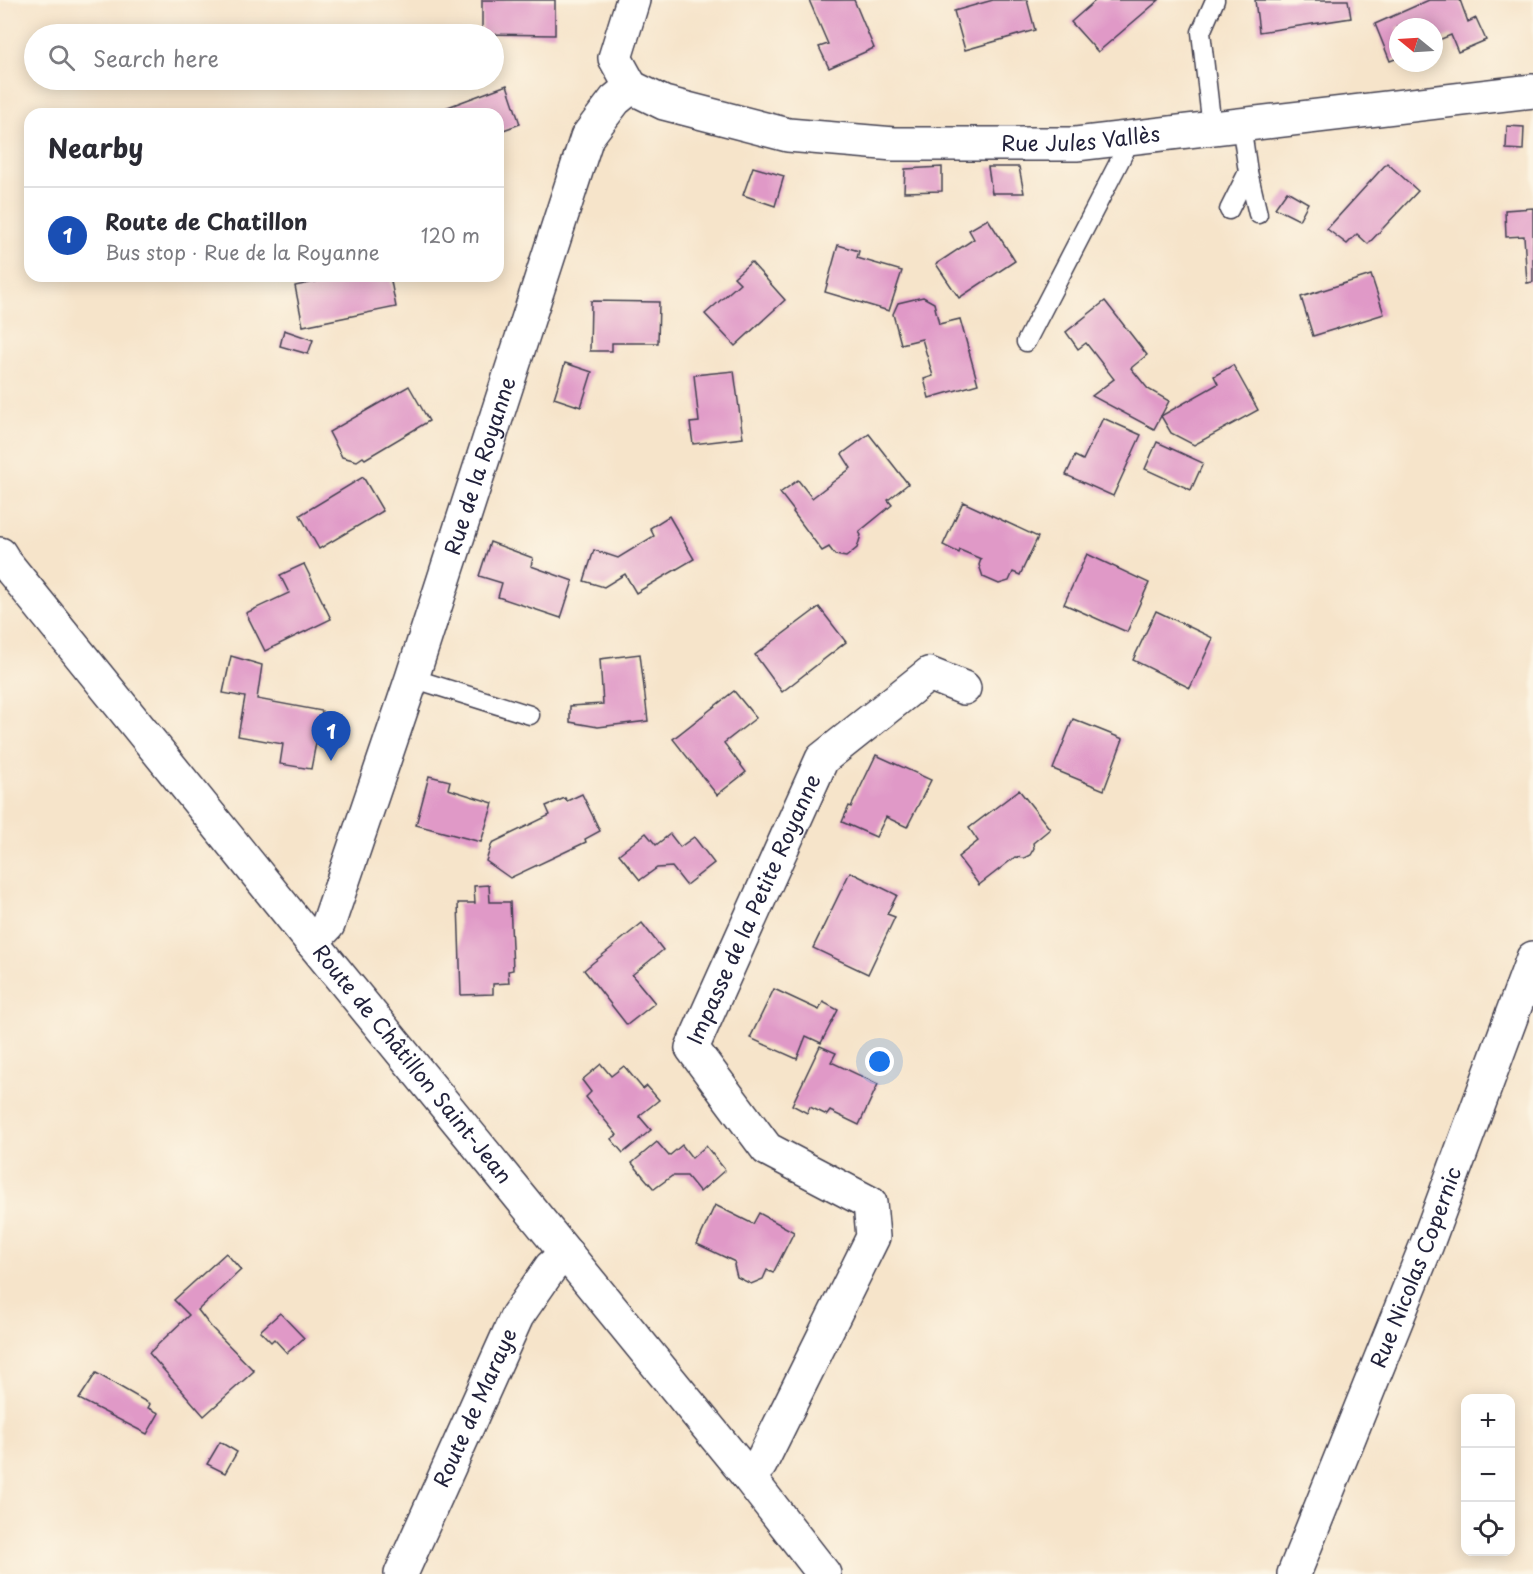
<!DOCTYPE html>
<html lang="en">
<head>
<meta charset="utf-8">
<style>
	body { margin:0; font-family:"Playpen Sans",sans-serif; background:#f7f7f7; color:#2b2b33 }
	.controls { position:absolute; right:18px; bottom:18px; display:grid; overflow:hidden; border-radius:12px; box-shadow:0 3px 15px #0003 }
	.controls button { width:54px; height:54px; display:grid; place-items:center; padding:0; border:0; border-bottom:2px solid #e1e1e2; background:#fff; color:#2b2b33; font:30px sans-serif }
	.compass { position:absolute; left:1389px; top:18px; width:54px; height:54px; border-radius:50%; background:#fff; box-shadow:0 3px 15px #0003; rotate:288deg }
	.you { position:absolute; left:880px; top:1062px; width:21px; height:21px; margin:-15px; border:4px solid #fff; border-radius:50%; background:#1a73e8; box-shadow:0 0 0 9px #1a73e833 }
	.badge { display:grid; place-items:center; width:39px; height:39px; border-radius:50%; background:#b5179e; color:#fff; font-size:20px; font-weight:700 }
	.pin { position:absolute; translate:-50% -50px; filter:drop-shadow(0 2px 3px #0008) }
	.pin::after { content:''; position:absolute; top:32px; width:21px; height:18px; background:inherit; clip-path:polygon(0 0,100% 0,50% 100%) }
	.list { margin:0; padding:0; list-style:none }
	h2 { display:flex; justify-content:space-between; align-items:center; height:78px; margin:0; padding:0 24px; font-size:26px }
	h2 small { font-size:20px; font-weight:400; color:#7c7c81 }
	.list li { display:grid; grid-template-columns:39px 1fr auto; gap:18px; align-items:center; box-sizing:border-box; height:96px; padding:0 24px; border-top:2px solid #e1e1e2 }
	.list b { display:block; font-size:22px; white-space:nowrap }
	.list p { margin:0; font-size:20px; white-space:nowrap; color:#7c7c81 }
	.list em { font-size:20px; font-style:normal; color:#7c7c81 }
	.icon { flex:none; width:33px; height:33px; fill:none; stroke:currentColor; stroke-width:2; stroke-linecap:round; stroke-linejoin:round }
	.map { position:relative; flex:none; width:1533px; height:1574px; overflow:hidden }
	.search { position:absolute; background:#fff; box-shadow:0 3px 15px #0003; left:24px; top:24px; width:480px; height:66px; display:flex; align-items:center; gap:15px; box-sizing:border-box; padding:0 21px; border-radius:33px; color:#7c7c81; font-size:22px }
	.panel { position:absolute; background:#fff; box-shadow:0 3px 15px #0003; left:24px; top:108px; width:480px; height:174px; border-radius:18px }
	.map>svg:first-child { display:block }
	.building { fill:#e099c7 }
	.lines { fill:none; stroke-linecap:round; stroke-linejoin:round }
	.lane-casing { stroke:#423f50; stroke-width:21 }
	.street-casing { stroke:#423f50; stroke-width:36 }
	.secondary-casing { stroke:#423f50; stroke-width:36 }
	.lane { stroke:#fff; stroke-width:18 }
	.street { stroke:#fff; stroke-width:33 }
	.secondary { stroke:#fff; stroke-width:33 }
	.labels { text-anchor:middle; stroke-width:6; stroke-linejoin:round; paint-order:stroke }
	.street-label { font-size:21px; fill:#22223b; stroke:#fcf5e5 }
</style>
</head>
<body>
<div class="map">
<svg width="1533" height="1574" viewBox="0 0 1533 1574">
	<rect width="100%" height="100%" fill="#fcf5e5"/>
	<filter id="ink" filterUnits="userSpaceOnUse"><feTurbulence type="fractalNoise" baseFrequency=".0167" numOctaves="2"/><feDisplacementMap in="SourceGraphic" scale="12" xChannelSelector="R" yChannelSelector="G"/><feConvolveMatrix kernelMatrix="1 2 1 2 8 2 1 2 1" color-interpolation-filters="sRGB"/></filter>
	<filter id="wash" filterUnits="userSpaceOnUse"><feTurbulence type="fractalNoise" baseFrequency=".008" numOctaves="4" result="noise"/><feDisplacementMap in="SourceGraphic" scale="24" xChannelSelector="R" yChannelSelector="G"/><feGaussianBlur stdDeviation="1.35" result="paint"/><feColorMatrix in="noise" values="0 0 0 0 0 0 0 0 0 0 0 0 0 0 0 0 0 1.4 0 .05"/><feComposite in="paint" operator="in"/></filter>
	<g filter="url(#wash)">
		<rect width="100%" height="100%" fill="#f6e4ca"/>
		<g id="blocks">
			<g class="building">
				<polygon points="482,0 555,0 555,35 482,34"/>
				<polygon points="809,0 854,0 874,48 829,68 819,47 828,44"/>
				<polygon points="993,0 1027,0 1035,30 965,50 954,11"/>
				<polygon points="1096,0 1159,0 1098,52 1071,22"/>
				<polygon points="1255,0 1348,0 1351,18 1259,32"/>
				<polygon points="1429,0 1460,0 1468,22 1476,18 1486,40 1458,52 1451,35 1434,42 1434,27 1398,27 1398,58 1390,61 1375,24"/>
				<polygon points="507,85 520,124 498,132 498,114 429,114"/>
				<polygon points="1507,126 1524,127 1523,150 1506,149"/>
				<polygon points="1387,163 1418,191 1368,244 1357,234 1347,244 1327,229"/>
				<polygon points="753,167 784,176 775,206 743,195"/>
				<polygon points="942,167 942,191 904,192 905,169"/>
				<polygon points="988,167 1019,167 1024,193 992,193"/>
				<polygon points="1287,191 1308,203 1299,220 1275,208"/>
				<polygon points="1533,208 1533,282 1527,283 1524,236 1506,237 1505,210"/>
				<polygon points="988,219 1015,261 959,298 936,264 974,239 969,230"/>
				<polygon points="838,245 859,251 857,258 902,271 889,311 825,292"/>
				<polygon points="751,262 785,300 735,346 705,314 740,283 734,277"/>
				<polygon points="1371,275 1384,314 1313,336 1301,297"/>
				<polygon points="342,276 390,276 396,307 303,326 295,286"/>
				<polygon points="923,297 934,303 939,324 960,319 978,384 929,398 924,379 933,376 922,339 901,344 893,314 898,303"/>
				<polygon points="591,301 659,302 658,343 612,343 612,351 590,351"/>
				<polygon points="1105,301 1147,355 1131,368 1148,389 1169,401 1154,429 1092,396 1114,379 1086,343 1078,349 1066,332"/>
				<polygon points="284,330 313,340 308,354 280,346"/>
				<polygon points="565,363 592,372 581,407 554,398"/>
				<polygon points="1233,365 1258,410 1194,445 1171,433 1161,416 1218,384 1214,376"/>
				<polygon points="734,371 743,438 693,444 690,423 699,422 694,375"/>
				<polygon points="409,386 429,421 365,459 363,457 357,461 342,457 329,432"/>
				<polygon points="1103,418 1141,435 1113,496 1066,475 1075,456 1083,460"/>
				<polygon points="869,434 908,484 888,500 892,505 859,532 861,535 857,548 846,557 835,555 829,547 822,551 793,512 794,511 780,493 798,480 812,498 851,468 842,454"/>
				<polygon points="1157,442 1203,463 1191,490 1145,469"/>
				<polygon points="363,477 383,511 319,549 300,515"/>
				<polygon points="963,502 1038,537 1020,575 1013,572 1009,581 999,584 983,577 979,565 981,559 960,550 959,553 943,545"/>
				<polygon points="669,516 694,559 636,593 625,574 604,587 584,581 594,550 618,558 654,536 650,528"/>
				<polygon points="490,542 533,558 531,566 573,581 561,618 498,597 502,583 479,576"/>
				<polygon points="1087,554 1149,583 1127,632 1064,604"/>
				<polygon points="304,564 331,619 265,651 246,613 289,593 280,575"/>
				<polygon points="819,607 846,642 782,692 755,655"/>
				<polygon points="1156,611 1213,638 1190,688 1133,660"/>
				<polygon points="640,654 648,721 598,727 570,722 570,706 603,704 600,659"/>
				<polygon points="231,656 262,665 257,699 322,711 311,769 280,764 283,744 238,736 245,697 223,693"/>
				<polygon points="734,691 756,718 724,743 746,772 717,795 673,739"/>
				<polygon points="1073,719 1123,739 1104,790 1053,769"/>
				<polygon points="876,755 931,780 907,827 886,817 876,837 842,822 849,806 851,807"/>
				<polygon points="429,776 450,781 448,789 493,803 481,842 416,825"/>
				<polygon points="1019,790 1050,829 1033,843 1034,848 1030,855 1024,858 1015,857 979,885 958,857 978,841 969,828"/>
				<polygon points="582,794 600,831 585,839 586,842 510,878 486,861 492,843 550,815 546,806 565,798 567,801"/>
				<polygon points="646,833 656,845 670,834 680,847 694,837 714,863 686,885 672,867 657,868 640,880 619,854"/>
				<polygon points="850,872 897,895 887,914 895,917 868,974 813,948"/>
				<polygon points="489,885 490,902 510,902 513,970 508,971 509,983 493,984 493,994 461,995 458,903 475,903 474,886"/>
				<polygon points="642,923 663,950 632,975 655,1003 627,1025 584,970"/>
				<polygon points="774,989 819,1010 823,1002 838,1010 821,1043 806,1036 797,1059 750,1038"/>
				<polygon points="820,1046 836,1053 831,1062 878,1084 859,1125 830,1111 827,1115 810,1107 807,1113 792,1105"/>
				<polygon points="601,1064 611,1076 624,1066 643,1089 647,1086 659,1100 639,1116 651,1130 623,1153 611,1139 617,1135 586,1097 591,1092 582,1080"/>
				<polygon points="657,1142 669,1156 682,1145 692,1158 706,1146 725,1170 700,1192 687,1176 672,1176 654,1189 632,1163"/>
				<polygon points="715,1205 753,1224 759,1213 794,1232 773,1273 767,1270 763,1279 751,1284 737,1277 734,1265 735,1262 697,1244"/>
				<polygon points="226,1253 241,1270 198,1310 211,1327 254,1371 204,1416 149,1353 189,1315 174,1300"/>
				<polygon points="280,1313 304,1338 287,1353 274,1339 271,1342 260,1331"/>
				<polygon points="96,1373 150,1404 148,1408 159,1413 147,1434 79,1399"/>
				<polygon points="220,1442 237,1452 225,1473 207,1464"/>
			</g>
		</g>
	</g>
	<g filter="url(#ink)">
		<use href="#blocks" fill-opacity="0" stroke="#423f50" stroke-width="1.5"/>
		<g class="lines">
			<g class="lane-casing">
				<g id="lane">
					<polyline points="1212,128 1201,32 1215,0"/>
					<polyline points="1248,172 1258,214"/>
					<polyline points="1229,210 1248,172 1241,124"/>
					<polyline points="1026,342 1132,137"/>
					<polyline points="412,678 530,715"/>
				</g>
			</g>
			<g class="street-casing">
				<g id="street">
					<path id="s1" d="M631,87l33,16 124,32 106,9h182l457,-53"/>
					<polyline points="631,87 615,58 633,0"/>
					<path id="s2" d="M312,942l16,-17 84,-247 175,-541 28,-37 16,-13"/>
					<path id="s3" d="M747,1475l13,-10 113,-228 -3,-34 -103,-54 -75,-101 130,-289 107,-85 35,14"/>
					<path id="s4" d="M401,1574l116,-258 34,-49 16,-13"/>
					<path id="s5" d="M1294,1574l133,-330 106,-286"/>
				</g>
			</g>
			<g class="secondary-casing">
				<g id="secondary">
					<path id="s6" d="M0,554l5,8 307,380 435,533 77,99"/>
				</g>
			</g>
			<use href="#lane" class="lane"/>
			<use href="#street" class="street"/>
			<use href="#secondary" class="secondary"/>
		</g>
	</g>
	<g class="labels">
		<g class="street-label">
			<text dy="7" stroke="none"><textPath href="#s1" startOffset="458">Rue Jules Vallès</textPath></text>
			<text dy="7" stroke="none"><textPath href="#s2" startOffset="507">Rue de la Royanne</textPath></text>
			<text dy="7" stroke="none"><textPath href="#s3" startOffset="699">Impasse de la Petite Royanne</textPath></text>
			<text dy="7" stroke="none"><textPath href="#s6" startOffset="656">Route de Châtillon Saint-Jean</textPath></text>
			<text dy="7" stroke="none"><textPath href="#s5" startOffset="330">Rue Nicolas Copernic</textPath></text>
			<text dy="7" stroke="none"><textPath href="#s4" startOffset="182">Route de Maraye</textPath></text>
		</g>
	</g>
</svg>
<div class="controls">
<button>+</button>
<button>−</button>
<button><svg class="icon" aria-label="locate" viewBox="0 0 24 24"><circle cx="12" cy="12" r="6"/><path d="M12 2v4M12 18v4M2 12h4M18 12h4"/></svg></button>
</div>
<svg class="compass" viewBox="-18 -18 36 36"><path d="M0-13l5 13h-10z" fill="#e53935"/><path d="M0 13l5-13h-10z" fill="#7c7c81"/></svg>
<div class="you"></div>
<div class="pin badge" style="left:331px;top:761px;background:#1a4fb4">1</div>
<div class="search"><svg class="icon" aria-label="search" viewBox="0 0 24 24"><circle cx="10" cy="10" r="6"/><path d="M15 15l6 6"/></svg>Search here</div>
<section class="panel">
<h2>Nearby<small></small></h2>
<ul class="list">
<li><span class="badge" style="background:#1a4fb4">1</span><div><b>Route de Chatillon</b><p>Bus stop · Rue de la Royanne</p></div><em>120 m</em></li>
</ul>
</section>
</div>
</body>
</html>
